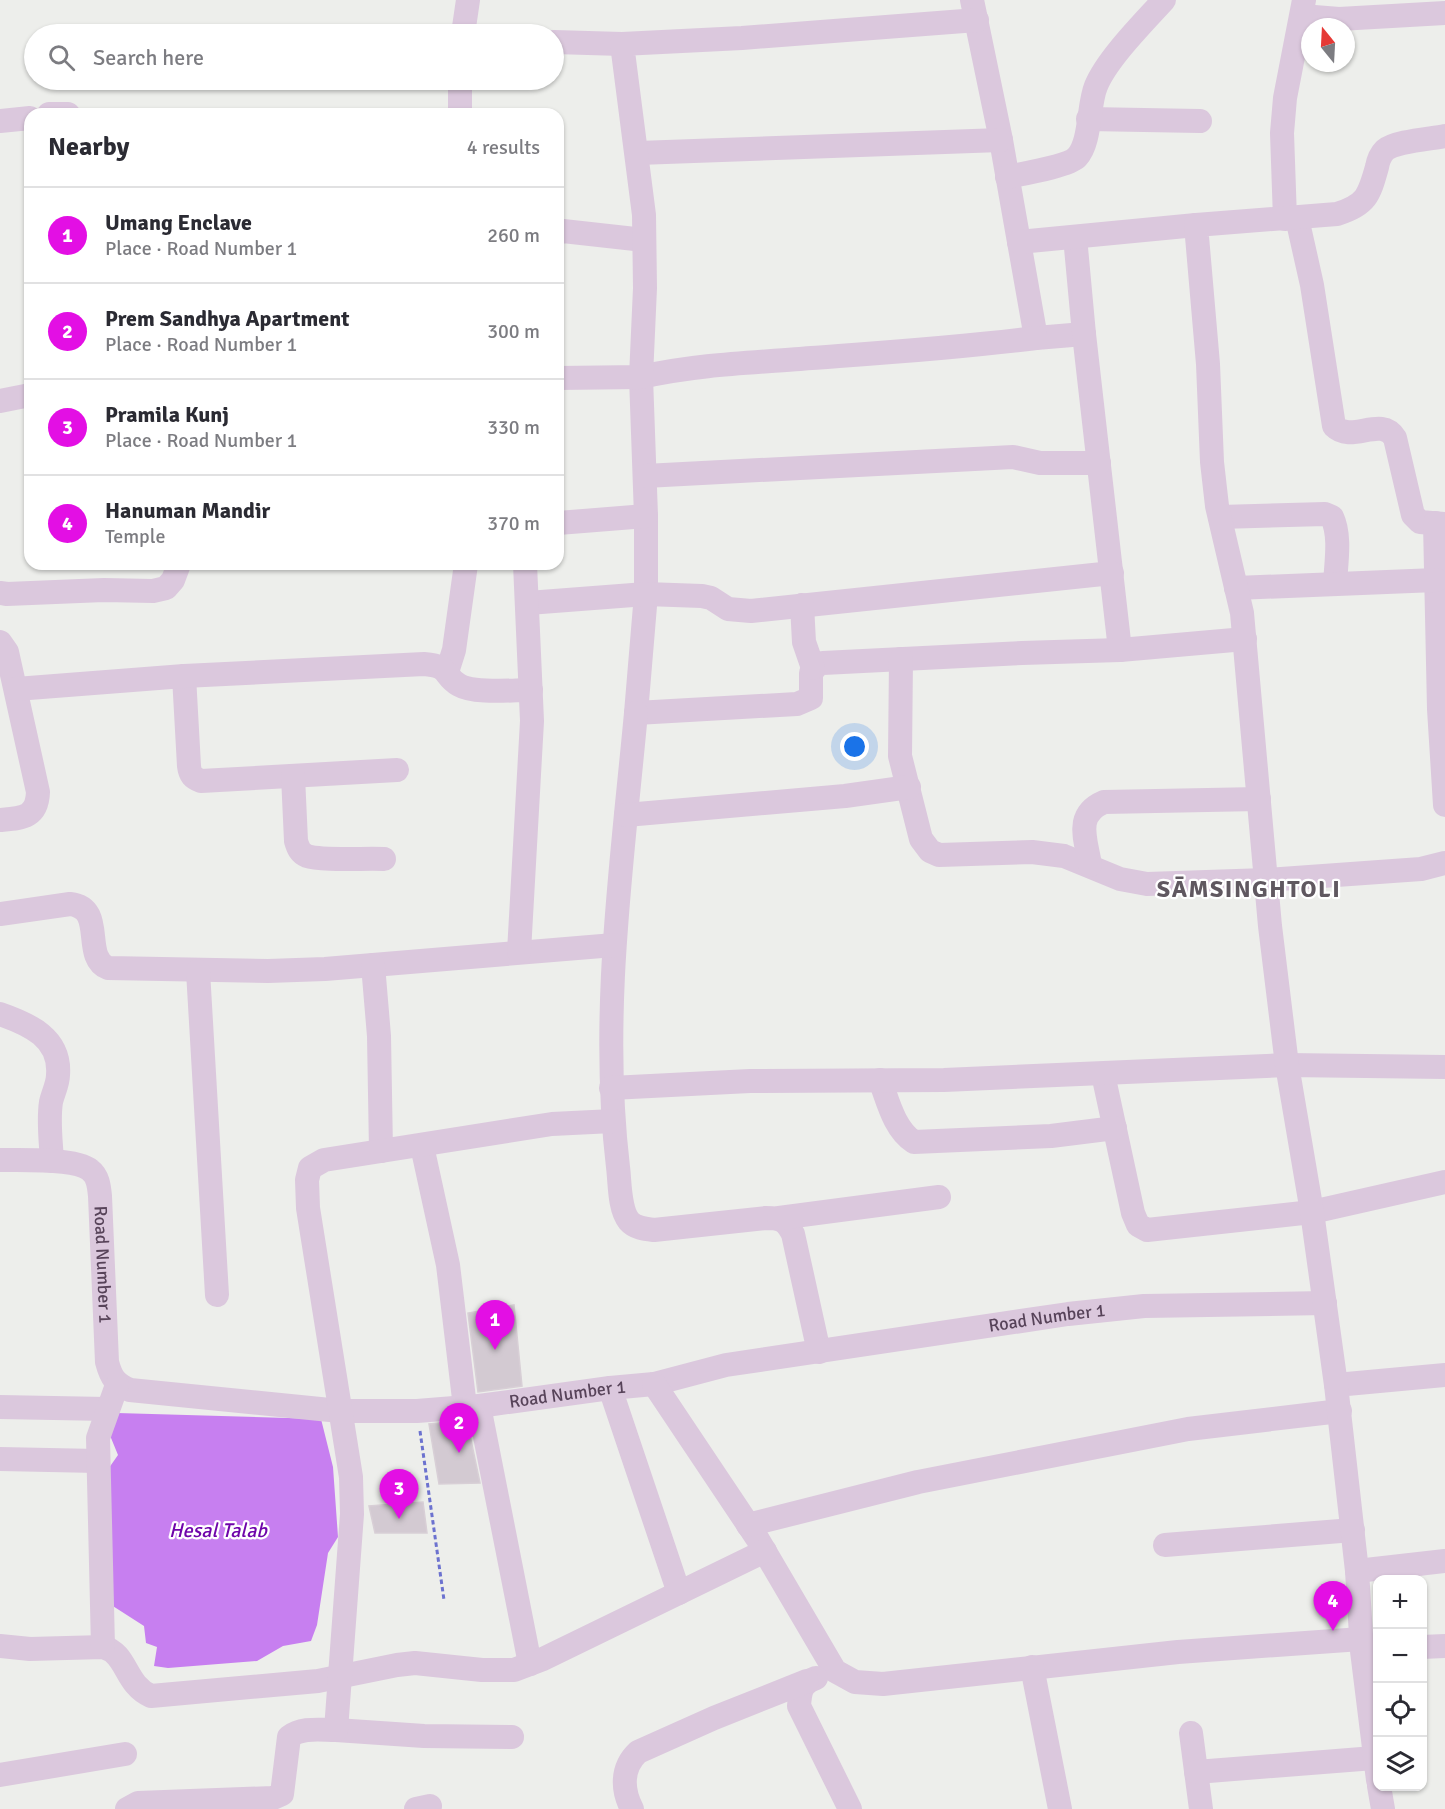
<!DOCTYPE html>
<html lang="en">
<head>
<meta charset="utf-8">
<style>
	body { margin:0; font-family:Signika,sans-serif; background:#f7f7f7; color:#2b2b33 }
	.controls { position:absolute; right:18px; bottom:18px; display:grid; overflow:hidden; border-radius:12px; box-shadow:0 2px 4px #0004 }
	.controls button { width:54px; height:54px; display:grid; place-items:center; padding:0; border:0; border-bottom:2px solid #e1e1e2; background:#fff; color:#2b2b33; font:30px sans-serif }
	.compass { position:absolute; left:1301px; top:18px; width:54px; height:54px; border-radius:50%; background:#fff; box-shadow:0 2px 4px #0004; rotate:342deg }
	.you { position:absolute; left:855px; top:747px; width:21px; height:21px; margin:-15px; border:4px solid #fff; border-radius:50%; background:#1a73e8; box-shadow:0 0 0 9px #1a73e833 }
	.badge { display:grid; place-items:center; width:39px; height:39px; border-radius:50%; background:#e30fe4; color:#fff; font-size:20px; font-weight:700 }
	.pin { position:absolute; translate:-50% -50px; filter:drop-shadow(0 2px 3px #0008) }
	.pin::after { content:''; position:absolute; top:32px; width:21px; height:18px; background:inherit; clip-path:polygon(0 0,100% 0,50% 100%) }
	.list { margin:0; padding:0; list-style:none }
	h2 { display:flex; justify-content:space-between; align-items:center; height:78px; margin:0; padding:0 24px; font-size:26px }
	h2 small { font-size:20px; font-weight:400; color:#7c7c81 }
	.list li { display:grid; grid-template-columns:39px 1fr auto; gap:18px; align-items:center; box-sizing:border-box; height:96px; padding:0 24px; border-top:2px solid #e1e1e2 }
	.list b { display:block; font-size:22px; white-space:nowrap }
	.list p { margin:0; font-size:20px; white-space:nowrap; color:#7c7c81 }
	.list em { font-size:20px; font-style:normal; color:#7c7c81 }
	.icon { flex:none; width:33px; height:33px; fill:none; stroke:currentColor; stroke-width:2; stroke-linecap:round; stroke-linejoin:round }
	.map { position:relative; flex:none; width:1445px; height:1809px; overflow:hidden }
	.search { position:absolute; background:#fff; box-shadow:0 2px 4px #0004; left:24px; top:24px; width:540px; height:66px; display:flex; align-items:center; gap:15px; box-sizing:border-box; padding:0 21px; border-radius:33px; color:#7c7c81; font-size:22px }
	.panel { position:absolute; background:#fff; box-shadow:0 2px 4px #0004; left:24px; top:108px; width:540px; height:462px; border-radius:18px }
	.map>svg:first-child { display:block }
	.water { fill:#c77ff0 }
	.building { fill:#d3cad2; stroke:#d8cfd6; stroke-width:1.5 }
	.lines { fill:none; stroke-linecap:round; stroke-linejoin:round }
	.path { stroke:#6c72cf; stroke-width:3; stroke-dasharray:4.5 3; stroke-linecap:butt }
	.minor { stroke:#dbc8dd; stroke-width:24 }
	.labels { text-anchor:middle; stroke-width:4.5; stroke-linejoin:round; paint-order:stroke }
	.street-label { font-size:18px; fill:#574359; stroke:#fff }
	.water-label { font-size:20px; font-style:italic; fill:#6f05aa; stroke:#fff }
	.district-label { font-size:24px; font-weight:bold; letter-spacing:1.5px; fill:#605860; stroke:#fff }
</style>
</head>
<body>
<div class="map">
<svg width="1445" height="1809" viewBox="0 0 1445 1809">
	<rect width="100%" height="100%" fill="#edeeeb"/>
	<polygon class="water" points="117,1413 321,1419 333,1467 338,1537 328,1553 317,1625 311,1641 283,1646 257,1661 168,1668 154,1666 157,1647 146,1643 144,1626 105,1601 104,1475 118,1455 109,1433"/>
	<g class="building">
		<polygon points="514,1305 522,1386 478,1392 468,1313"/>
		<polygon points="467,1421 480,1483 439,1484 429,1424"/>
		<polygon points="423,1502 427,1533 375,1533 369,1506"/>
	</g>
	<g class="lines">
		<polyline class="path" points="420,1431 444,1600"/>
		<g class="minor">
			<polyline points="972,0 1001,140 1036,338 1084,334"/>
			<polyline points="1302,16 1339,19 1445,13"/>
			<polyline points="463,34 468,0"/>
			<polyline points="554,42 622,44"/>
			<polyline points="49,114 68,114"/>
			<polyline points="460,114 460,80"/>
			<polyline points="1088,119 1200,121"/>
			<polyline points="0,121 30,118"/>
			<polyline points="638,153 1001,140"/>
			<path d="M1007,177c14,-3 62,-11 70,-20 14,-15 11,-52 19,-71 11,-27 48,-64 68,-86"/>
			<path d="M1297,218l15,67 22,141c18,18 47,-11 61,12l18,77 7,7 25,2"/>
			<polyline points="1285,219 1282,133 1285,98 1304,0"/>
			<polyline points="558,233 563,231 644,240"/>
			<polyline points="1075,237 1084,334 1120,650 1245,639"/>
			<polyline points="1019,242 1196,225"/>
			<path d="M1036,338c-78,10 -157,15 -236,21 -54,4 -106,6 -159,18l5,139v78l-10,119 161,-9 14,-6v-25l6,-8 6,-2 199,-10 98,-3"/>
			<polyline points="558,378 641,377 645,288 644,215 622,44 742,38 977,20"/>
			<polyline points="0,401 30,395"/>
			<polyline points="645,476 1013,457 1040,463 1099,463"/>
			<path d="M1220,517l105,-3 7,3c9,19 4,46 3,67"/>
			<polyline points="558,523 646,516"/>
			<polyline points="1435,523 1439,709 1445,805"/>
			<polyline points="1236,588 1436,580"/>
			<polyline points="0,593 7,594 104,590 153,591 166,588 173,580 179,564"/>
			<polyline points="528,603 646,594 702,596 711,598 728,609 751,611 1112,573"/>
			<polyline points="802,605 804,642 813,668"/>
			<path d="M0,642l7,10 31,140c-1,26 -16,26 -38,28"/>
			<polyline points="901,659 900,756 921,839 930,851 939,855 1032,852 1064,856 1120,879 1147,884 1266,880 1421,869 1445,863"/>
			<polyline points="447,672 454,650 466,564"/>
			<path d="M184,676l5,90c1,9 4,12 12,15l196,-11"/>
			<path d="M16,689l168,-13 240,-12c27,2 18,11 35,21 15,9 53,5 72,5"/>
			<path d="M636,713c-14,151 -36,303 -18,454 2,15 1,42 11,54 6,7 16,8 25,9l112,-12c15,0 20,2 27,16l26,118"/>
			<path d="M293,776l3,65c2,7 4,12 11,15 14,5 60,2 77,3"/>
			<polyline points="626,815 845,796 909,787"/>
			<path d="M1090,865c-4,-26 -16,-50 14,-63l155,-3"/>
			<path d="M0,914l70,-10c37,4 11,53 38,64l160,3 57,-2 289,-24"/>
			<polyline points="519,952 532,721 525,564"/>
			<polyline points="373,965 379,1036 381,1151"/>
			<polyline points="198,971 217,1295"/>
			<path d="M0,1014c29,10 61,24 58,61 0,9 -5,18 -7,27 -3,19 0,40 1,59"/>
			<polyline points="1103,1074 1133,1213 1138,1225 1147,1230 1312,1212 1445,1182"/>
			<path d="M880,1080c8,21 14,49 34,62l137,-6 64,-8"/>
			<polyline points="611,1088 750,1081 944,1080 1287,1065 1445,1067"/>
			<polyline points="422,1146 448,1265 465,1407"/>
			<path id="s1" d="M0,1160c19,0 76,-2 90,10 8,6 9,16 10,26l7,166c4,15 8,22 23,28l210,21h77l62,-5 131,-18 44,-4 72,-19 342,-51 76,-8 181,-3"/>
			<polyline points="779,1218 939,1197"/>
			<polyline points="654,1384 757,1538 835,1671 855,1682 883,1684 1178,1652 1361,1639"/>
			<polyline points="1336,1385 1445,1375"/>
			<polyline points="610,1388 679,1593"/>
			<polyline points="479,1406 530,1664"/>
			<polyline points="0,1407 107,1409"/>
			<polyline points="0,1459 98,1461"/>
			<polyline points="748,1525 918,1482 1188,1429 1340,1411"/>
			<polyline points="1165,1545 1353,1530"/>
			<polyline points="1357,1571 1445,1561"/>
			<path d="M0,1646l30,3 73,-2c25,7 21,37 48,49l167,-15 79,-16 18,-2 67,7h32l29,-11 222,-108"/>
			<polyline points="103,1647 98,1438 117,1385"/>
			<polyline points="1422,1647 1445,1646"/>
			<polyline points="1032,1667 1060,1809"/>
			<path d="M816,1678c-15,5 -16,14 -17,28l51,103"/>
			<polyline points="336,1730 424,1736 512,1737"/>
			<polyline points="1191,1733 1201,1809"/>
			<polyline points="1196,1772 1374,1758"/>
			<polyline points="0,1775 125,1754"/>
			<path d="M1378,1780l-16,-129 -5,-80 -21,-186 -24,-173 -25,-147 -17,-139 -28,-313 -25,-107 -5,-44 -4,-98 -12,-139 141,-11c29,-9 32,-18 40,-47 1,-6 3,-12 8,-17 11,-9 45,-11 60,-14"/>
			<polyline points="1379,1786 1383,1809"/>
			<path d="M127,1809l11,-6 135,-5 9,-4 7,-57c13,-10 30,-7 47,-7l16,-216 -1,-37 -43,-269 -1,-28 3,-12 14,-8 228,-36 61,-3"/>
			<polyline points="416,1809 430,1806"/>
			<path d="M632,1809c-10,-19 -11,-41 6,-57l76,-34 93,-37"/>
		</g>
	</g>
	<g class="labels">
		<g class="street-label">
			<text dy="6" stroke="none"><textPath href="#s1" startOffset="189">Road Number 1</textPath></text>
			<text dy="6" stroke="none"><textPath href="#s1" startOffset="1250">Road Number 1</textPath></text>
			<text dy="6" stroke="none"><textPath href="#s1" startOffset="764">Road Number 1</textPath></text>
		</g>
		<g class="water-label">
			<text x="218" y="1537">Hesal Talab</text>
		</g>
		<g class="district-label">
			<text x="1249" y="897">SĀMSINGHTOLI</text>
		</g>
	</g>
</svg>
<div class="controls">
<button>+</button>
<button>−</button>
<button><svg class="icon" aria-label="locate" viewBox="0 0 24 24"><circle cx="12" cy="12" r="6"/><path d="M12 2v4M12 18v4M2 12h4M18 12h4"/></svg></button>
<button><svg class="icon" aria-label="layers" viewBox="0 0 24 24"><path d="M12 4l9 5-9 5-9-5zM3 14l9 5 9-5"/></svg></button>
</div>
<svg class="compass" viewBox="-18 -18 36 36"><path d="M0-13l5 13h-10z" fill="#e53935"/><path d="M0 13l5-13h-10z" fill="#7c7c81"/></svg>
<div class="you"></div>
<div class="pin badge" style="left:495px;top:1350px">1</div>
<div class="pin badge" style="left:459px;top:1453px">2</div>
<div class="pin badge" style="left:399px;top:1519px">3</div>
<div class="pin badge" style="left:1333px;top:1631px">4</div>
<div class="search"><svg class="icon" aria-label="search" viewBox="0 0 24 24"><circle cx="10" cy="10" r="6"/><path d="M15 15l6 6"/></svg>Search here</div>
<section class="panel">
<h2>Nearby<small>4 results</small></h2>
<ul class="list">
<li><span class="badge">1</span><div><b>Umang Enclave</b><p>Place · Road Number 1</p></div><em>260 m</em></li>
<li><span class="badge">2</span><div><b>Prem Sandhya Apartment</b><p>Place · Road Number 1</p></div><em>300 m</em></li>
<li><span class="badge">3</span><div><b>Pramila Kunj</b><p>Place · Road Number 1</p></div><em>330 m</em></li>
<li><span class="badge">4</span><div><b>Hanuman Mandir</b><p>Temple</p></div><em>370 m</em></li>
</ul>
</section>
</div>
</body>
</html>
